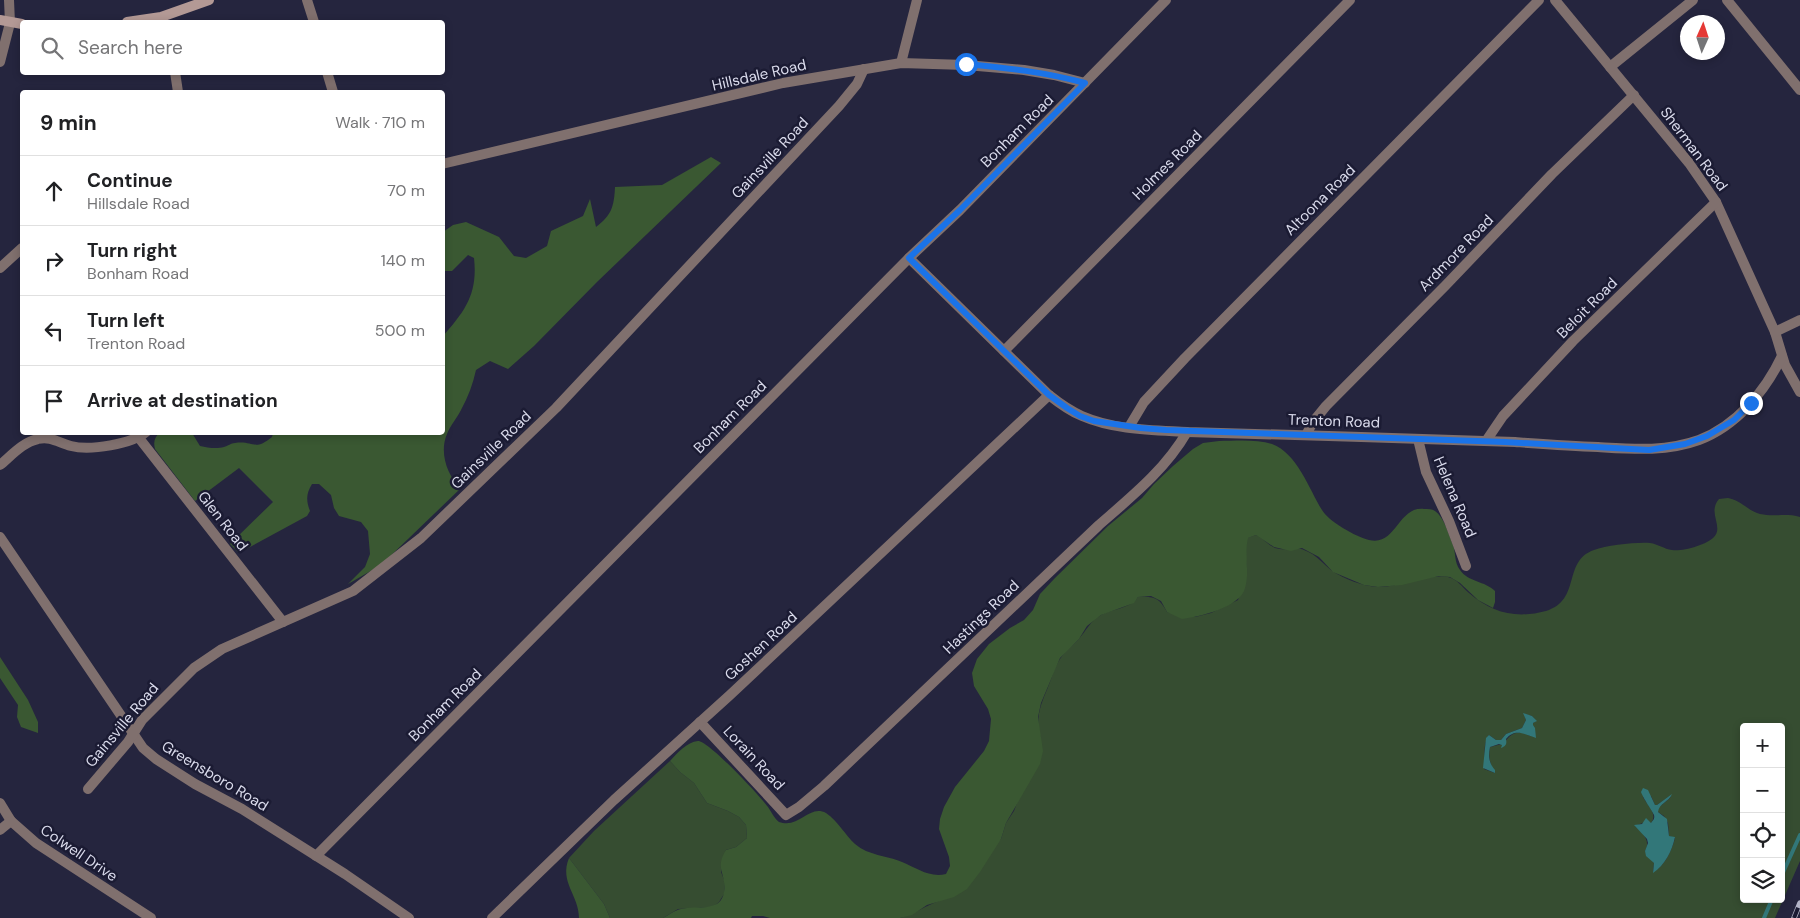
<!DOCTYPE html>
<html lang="en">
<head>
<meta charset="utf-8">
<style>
	body { margin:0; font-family:"DM Sans",sans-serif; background:#f6f6f6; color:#202124 }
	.controls { position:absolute; right:15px; bottom:15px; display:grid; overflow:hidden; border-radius:5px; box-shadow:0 2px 8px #0003 }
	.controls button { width:45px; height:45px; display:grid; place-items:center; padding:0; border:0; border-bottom:1px solid #e0e0e0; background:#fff; color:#202124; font:25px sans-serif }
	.compass { position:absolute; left:1680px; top:15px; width:45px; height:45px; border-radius:50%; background:#fff; box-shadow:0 2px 8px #0003; rotate:3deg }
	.stop { position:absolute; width:15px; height:15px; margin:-11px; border:4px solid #1a73e8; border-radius:50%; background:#fff }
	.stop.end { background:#1a73e8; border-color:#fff; box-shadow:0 1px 5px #0008 }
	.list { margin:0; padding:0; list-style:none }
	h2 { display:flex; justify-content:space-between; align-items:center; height:65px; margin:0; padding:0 20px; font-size:21px }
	h2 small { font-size:16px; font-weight:400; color:#757577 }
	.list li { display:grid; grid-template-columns:32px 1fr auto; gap:15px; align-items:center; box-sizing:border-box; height:70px; padding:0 20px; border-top:1px solid #e0e0e0 }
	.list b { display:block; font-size:19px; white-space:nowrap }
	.list p { margin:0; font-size:16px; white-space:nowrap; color:#757577 }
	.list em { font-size:16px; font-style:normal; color:#757577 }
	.icon { flex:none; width:28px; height:28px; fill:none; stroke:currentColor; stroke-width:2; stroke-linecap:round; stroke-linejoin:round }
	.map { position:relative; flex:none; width:1800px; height:918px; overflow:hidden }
	.search { position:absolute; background:#fff; box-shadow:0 2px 8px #0003; left:20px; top:20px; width:425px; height:55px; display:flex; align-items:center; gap:12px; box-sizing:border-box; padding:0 18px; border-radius:5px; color:#757577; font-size:19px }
	.panel { position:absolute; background:#fff; box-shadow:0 2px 8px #0003; left:20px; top:90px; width:425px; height:345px; border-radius:5px }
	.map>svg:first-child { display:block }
	.green { fill:#364d31; fill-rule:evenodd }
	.forest { fill:#3a5832 }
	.water { fill:#327779 }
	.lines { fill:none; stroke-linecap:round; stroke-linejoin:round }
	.stream { stroke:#327779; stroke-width:4 }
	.street { stroke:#80706e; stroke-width:10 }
	.secondary { stroke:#b39995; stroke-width:10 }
	.rail-casing { stroke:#b3b4c7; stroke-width:5.5 }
	.rail { stroke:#1b1b33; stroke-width:4; stroke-dasharray:11; stroke-linecap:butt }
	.route { stroke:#1a73e8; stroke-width:6 }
	.labels { text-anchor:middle; stroke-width:5; stroke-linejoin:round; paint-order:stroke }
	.street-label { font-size:15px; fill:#dadbec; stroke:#1b1b33 }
</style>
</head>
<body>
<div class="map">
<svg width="1800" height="918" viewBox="0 0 1800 918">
	<rect width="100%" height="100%" fill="#25253e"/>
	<g class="green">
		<path d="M1728,498c15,3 18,12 32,16 13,3 27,-1 40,3v344l-25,57h-875c14,-4 25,-12 39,-17l62,-62 5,-16 8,-12 27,-72c-6,-22 -1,-32 7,-52 4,-9 6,-19 12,-28 5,-8 12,-13 18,-19 8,-9 12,-19 23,-25 13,-7 29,-6 37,-18 17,-1 21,1 29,15l28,5 16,-4 27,-13 9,-32 -2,-18 2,-12 9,-3c7,3 12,10 19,13 10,3 23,-1 29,2 13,5 17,12 27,20 12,9 32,16 46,17 22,1 53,-14 71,-10 9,2 14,10 21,16 23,20 47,26 77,18 36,-11 16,-50 48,-61 13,-5 43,-8 56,-7 8,1 14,6 22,7 9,2 35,-5 42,-13 10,-11 -7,-24 5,-38zM1524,714l8,2 4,5 -3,2 -3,13c-13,-8 -22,-1 -28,11v-3l-12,3c-2,10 0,17 5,26l-11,-4c2,-13 -2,-23 5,-34l7,5h5l5,-6 16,-6 4,-8zM1744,727h37v172h-37zM1671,795l-1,3 -12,10v4l6,4 4,7 1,13 6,2c-3,12 -11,29 -22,34l1,-9 -9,-12c6,-10 -2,-18 -10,-25l10,-4 6,1c7,-9 -3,-17 -8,-26l8,-1 4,9h2z"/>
		<polygon points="670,761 680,772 694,783 707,803 728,811 739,817 746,825 747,838 736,847 726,850 721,872 725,882 724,894 719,902 713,907 678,909 663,918 610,918 604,904 569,858 594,831"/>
	</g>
	<g class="forest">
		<path d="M711,157l10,6 -124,119 -63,64 -26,23 -18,-8 -14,9c-3,14 -8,27 -15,40 -4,8 -11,16 -14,24 -8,18 0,42 14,54l-80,77 -33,19 17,-17 5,-13 -2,-23 -7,-9 -22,-6 -5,-8 -3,-13 -12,-11h-7c-6,10 -6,16 -2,27l-3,5 -68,37 -9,-9 43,-42 -34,-34 -44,33 -40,-52c-2,-8 0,-12 5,-17l32,1 8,13c8,2 17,3 24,1 4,-1 7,-4 11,-4 18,-3 19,9 37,-6l1,-4 169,-1 1,-96c22,-25 35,-42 31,-78l-6,-3 -16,16h-9v-39l10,-7 13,-3 33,15 15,19 12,2 21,-12 4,-15 32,-15 7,-17 6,28c16,-12 18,-21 19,-40l47,-2z"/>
		<path d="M1219,441c16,0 37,-2 53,3 25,9 37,45 50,66 6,11 34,27 47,30 27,7 29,-34 55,-31 4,0 8,0 11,2 9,6 14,24 18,34 3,8 1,17 7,25 8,12 25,11 35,21v11l-2,6 -15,-8 -18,-17 -10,-6 -11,-1 -37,9 -24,2 -14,-2 -31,-13 -14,-15 -17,-9 -11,3 -17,-4 -18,-12 -8,3c-4,16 2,34 -3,50 -4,19 -46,29 -63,31l-15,-7 -6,-11 -10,-5 -13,1 -4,6 -33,12 -14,11 -8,13 -19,19 -19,45 -3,14 5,34 -3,13 -34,59 -5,16 -21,33 -13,17 -13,8 -27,8 -15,10 -12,3h-130l-7,-2h-11l-1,2h-88c6,-3 12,-8 18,-9 15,-4 40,4 43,-17 3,-18 -10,-23 2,-42l10,-3 11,-9 -1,-13 -7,-8 -11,-6 -21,-8 -13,-20 -14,-11 -10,-11c7,-8 17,-19 28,-20 11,0 62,55 70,66 4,6 6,11 11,15 21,7 30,-18 47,-9 12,8 19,22 29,31 14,12 31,11 47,18 15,6 27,16 44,12l4,-8 -1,-9 -10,-28 1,-10 4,-12 11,-20 29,-36 5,-10 2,-22 -3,-10 -14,-23 -2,-13 5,-14 12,-15 21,-16 14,-8 9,-10 7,-16 15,-16 53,-52 34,-28 12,-14 19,-18 20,-17 10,-6z"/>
		<polygon points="0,657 28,700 38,722 38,733 21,727 17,717 18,705 0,678"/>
		<path d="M569,858l35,46 6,14h-31c0,-23 -20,-36 -10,-60z"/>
	</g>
	<g class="water">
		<path d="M1523,713l9,3 5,5 -4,2v2l2,3 1,10c-12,-4 -21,-10 -30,1 1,5 0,7 -5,9l1,-3 -3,-1 -9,3c-2,10 -1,16 5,23v3l-12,-5 3,-30 3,-3 7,5h5l5,-6 16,-6 4,-8z"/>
		<path d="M1643,788l5,2 7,15h2l15,-11c-3,8 -13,9 -14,18l9,7 2,17 6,1c-3,14 -10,28 -22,36l1,-10 -8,-7 -1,-5 3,-8 -1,-4 -13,-14 8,-1 4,-6 5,5c2,-3 4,-4 3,-8 -1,-3 -11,-17 -13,-23z"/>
	</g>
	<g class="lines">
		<g class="stream">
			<polyline points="1781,877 1800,835"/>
			<polyline points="1764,918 1772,899"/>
		</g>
		<g class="street">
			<polyline points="307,0 314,22"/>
			<polyline points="1555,0 1689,163 1716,202 1775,332 1785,365 1800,392"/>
			<polyline points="1727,0 1800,90"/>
			<polyline points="0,62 10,23 9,0"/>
			<polyline points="901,63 917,0"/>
			<polyline points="1610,67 1693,0"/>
			<polyline points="175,72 178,92"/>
			<polyline points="327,72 333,92"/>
			<polyline points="442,164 783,83 901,63 966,65 1024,70 1054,75 1085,83"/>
			<path d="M909,258l140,137c10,8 21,16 33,21 32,14 70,14 105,16 109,3 219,6 328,10 28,2 55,4 83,5 34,2 68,5 101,-7 37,-14 66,-48 83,-84"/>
			<polyline points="0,268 22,248"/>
			<polyline points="1775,332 1800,320"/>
			<polyline points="1004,351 1350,0"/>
			<polyline points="1129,427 1144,402 1185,358 1539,0"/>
			<polyline points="1306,435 1313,422 1326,406 1445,286 1552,174 1634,95"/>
			<polyline points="139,438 283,622"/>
			<polyline points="1418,439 1426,472 1449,521 1466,566"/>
			<polyline points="1486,441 1503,416 1573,341 1716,202"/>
			<path d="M0,465c11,-9 23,-23 38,-26 13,-3 21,4 33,7 19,5 61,-2 75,-14"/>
			<polyline points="0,537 143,748 156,759 195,784 242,809 345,874 409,918"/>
			<path d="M700,722l86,93 13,-8 25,-21 275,-261c32,-28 66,-55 88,-93"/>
			<polyline points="88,789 128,742 142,720 194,668 222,649 353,591 421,538 556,408 839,106 857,84 864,69"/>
			<polyline points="0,803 11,821 36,843 151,918"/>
			<polyline points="0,830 11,821"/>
			<polyline points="316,856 909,258 960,210 1166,0"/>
			<polyline points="492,918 614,800 730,695 1049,395"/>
		</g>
		<g class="secondary">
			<polyline points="0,20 22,24"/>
			<polyline points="127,22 161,17 209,0"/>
		</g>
		<g class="rail-casing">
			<polyline id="rail" points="1794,918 1800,903"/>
		</g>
		<use href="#rail" class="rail"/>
	</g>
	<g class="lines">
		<path class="route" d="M966,64c41,4 79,8 119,19l-125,127 -51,48 140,137 18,13 13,8 14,5 47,7 25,2 339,12 144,8 36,-6 22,-8 27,-16 17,-17"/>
	</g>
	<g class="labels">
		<g class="street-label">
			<text transform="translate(759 75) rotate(-13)" y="5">Hillsdale Road</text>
			<text transform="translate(1017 131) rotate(-45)" y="5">Bonham Road</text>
			<text transform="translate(1694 149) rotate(53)" y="5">Sherman Road</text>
			<text transform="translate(770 158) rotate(-47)" y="5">Gainsville Road</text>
			<text transform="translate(1167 165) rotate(-45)" y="5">Holmes Road</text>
			<text transform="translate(1320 200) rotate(-45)" y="5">Altoona Road</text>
			<text transform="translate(1456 253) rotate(-46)" y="5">Ardmore Road</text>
			<text transform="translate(1587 308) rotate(-45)" y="5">Beloit Road</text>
			<text transform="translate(730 417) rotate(-45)" y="5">Bonham Road</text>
			<text transform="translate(1334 421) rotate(2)" y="5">Trenton Road</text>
			<text transform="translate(491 450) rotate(-44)" y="5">Gainsville Road</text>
			<text transform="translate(1455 497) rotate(67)" y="5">Helena Road</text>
			<text transform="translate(223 521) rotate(52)" y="5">Glen Road</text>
			<text transform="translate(981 617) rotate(-44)" y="5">Hastings Road</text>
			<text transform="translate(761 646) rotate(-43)" y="5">Goshen Road</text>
			<text transform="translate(445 705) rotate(-45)" y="5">Bonham Road</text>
			<text transform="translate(122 725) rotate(-50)" y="5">Gainsville Road</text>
			<text transform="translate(754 758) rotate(47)" y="5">Lorain Road</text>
			<text transform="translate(215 776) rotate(31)" y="5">Greensboro Road</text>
			<text transform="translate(79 853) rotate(34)" y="5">Colwell Drive</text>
		</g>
	</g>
</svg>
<div class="controls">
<button>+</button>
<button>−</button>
<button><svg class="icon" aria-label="locate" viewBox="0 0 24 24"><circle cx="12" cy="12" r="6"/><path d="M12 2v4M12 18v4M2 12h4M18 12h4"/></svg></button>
<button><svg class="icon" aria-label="layers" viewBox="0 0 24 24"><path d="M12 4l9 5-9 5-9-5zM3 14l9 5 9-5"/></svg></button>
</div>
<svg class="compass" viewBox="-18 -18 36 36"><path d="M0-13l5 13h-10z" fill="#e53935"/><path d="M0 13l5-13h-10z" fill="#757577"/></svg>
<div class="stop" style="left:966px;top:64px"></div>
<div class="stop end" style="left:1751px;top:403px"></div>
<div class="search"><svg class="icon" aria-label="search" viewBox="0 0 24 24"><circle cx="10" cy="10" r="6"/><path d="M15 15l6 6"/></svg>Search here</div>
<section class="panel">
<h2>9 min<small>Walk · 710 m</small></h2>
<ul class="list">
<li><svg class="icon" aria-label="ahead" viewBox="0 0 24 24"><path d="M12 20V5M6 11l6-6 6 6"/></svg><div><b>Continue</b><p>Hillsdale Road</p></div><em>70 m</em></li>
<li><svg class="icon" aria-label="right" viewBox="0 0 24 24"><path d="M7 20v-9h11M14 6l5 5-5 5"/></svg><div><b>Turn right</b><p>Bonham Road</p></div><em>140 m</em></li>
<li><svg class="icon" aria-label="left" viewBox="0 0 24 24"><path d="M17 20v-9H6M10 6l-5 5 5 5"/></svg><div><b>Turn left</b><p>Trenton Road</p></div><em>500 m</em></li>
<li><svg class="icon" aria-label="arrive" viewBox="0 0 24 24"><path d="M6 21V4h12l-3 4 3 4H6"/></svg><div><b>Arrive at destination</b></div></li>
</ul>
</section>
</div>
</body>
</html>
